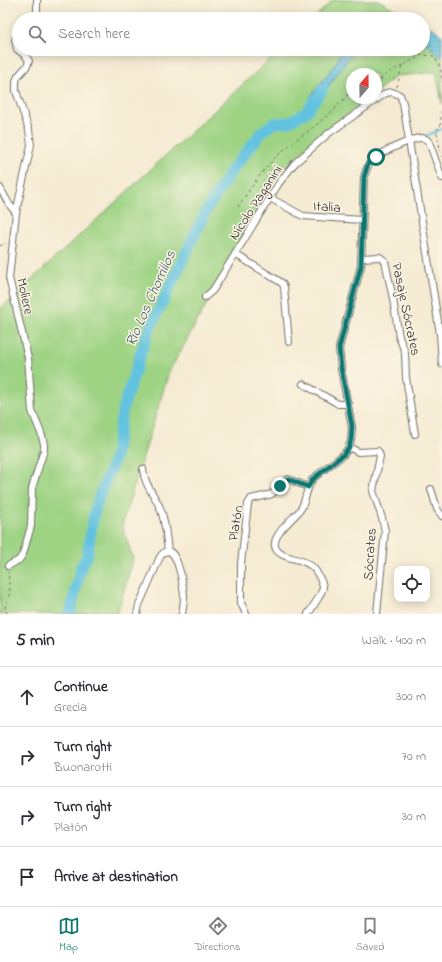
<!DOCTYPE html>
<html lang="en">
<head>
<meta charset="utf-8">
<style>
	body { margin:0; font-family:"Indie Flower",sans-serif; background:#f7f7f7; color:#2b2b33 }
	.controls { position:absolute; right:12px; bottom:12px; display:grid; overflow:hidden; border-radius:8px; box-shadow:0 2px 10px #0003 }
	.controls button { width:36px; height:36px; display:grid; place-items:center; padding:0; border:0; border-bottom:1px solid #e1e1e2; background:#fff; color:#2b2b33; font:20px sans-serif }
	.compass { position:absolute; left:346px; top:68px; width:36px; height:36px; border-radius:50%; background:#fff; box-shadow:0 2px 10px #0003; rotate:20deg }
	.stop { position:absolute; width:12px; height:12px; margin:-9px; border:3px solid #0f766e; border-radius:50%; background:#fff }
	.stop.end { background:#0f766e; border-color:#fff; box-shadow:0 1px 4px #0008 }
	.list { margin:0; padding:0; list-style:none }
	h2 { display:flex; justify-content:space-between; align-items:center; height:52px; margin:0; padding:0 16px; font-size:17px }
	h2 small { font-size:13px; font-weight:400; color:#7c7c81 }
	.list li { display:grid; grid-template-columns:26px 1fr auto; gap:12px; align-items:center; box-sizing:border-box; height:60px; padding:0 16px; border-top:1px solid #e1e1e2 }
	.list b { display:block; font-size:15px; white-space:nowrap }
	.list p { margin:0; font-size:13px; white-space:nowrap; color:#7c7c81 }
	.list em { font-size:13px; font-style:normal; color:#7c7c81 }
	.icon { flex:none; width:22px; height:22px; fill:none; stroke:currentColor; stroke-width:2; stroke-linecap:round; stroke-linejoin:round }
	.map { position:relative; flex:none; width:442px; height:614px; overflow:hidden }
	.search { position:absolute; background:#fff; box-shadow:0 2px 10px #0003; left:12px; right:12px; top:12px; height:44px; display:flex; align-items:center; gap:10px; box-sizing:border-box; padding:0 14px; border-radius:22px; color:#7c7c81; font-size:15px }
	.sheet { height:292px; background:#fff }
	nav { display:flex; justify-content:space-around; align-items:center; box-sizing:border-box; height:56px; border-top:1px solid #e1e1e2; background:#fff; font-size:11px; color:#7c7c81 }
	nav a { display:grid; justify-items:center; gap:2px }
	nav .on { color:#0f766e }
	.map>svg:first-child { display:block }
	.grass { fill:#9ed384; stroke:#647f58 }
	.water { fill:url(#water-rules); stroke:#467686 }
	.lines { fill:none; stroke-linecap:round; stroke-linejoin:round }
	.stream { stroke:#62c2e0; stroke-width:2 }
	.river { stroke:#62c2e0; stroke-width:11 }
	.minor-casing { stroke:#726e66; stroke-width:8 }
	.path { stroke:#726e66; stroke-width:1; stroke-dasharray:3 3; stroke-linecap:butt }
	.minor { stroke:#fff; stroke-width:6 }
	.route { stroke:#0f766e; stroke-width:5 }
	.labels { text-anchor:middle; stroke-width:3; stroke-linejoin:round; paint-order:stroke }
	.street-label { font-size:14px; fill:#2b2b2b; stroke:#fcf5e5 }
	.water-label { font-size:15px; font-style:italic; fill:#3c5861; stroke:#fcf5e5 }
</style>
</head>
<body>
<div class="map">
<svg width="442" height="614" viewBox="0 0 442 614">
	<defs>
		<pattern id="water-rules" width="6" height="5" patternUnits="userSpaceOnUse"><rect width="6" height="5" fill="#62c2e0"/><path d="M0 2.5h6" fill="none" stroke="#519eb6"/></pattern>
	</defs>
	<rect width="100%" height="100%" fill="#fcf5e5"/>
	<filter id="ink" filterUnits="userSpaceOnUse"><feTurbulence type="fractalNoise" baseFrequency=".025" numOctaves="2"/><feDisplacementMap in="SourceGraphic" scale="8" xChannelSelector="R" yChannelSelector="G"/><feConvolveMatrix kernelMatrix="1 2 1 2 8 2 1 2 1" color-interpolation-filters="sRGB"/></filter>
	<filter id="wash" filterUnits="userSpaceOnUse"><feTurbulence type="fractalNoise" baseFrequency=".012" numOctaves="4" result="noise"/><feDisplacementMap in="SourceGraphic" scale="16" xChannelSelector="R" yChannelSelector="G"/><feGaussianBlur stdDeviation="0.9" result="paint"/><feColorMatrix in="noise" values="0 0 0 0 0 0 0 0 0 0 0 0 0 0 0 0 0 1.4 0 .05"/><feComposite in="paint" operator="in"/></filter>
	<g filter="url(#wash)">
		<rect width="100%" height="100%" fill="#f5ebd3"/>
		<g class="grass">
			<polygon points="333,0 378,0 412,19 313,19"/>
			<polygon points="423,40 442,58 442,104 436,72 396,76 376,92 376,74 352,74 352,98 368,98 282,168 169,372 122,525 133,559 117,614 0,614 0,309 281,49 423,49"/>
		</g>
		<g class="water">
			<polygon points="423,24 436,30 442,36 442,58 423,40"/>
			<polygon points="342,49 355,49 317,103 310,97 336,63"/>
		</g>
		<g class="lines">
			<polyline class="stream" points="423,137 442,129"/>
			<polyline class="river" points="70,614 81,567 87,556 94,514 100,494 114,461 123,408 147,335 206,211 232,170 263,131 274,123 289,122 306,112 323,89"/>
		</g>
	</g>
	<g filter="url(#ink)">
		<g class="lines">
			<g class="minor-casing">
				<g id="minor">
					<polyline points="34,19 37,13 37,0"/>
					<polyline points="0,188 9,204 16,213"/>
					<polyline points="270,198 303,216 362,220"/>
					<polyline points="235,254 282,283 284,287 289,342"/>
					<polyline points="361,258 380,257 385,261 393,299 399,337 405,352 406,378 415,434"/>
					<polyline points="205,297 213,290 279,183 294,164 329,133 386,93 392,92 400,95 403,103 440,334 442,364"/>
					<polyline points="303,384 335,402 338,404 348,404"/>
					<polyline points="349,447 358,452 378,451 380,456 373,491 382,518 385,531 377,614"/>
					<path d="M143,469c1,16 12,26 17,39 6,14 6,29 8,43"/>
					<polyline points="431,489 437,509 442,516"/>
					<polyline points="8,566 19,560 23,554 31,526 32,488 44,450 44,444 41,433 32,411 28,358 9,278 16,213 31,145 29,130 16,91 16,81 18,76 27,66 29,61 26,56 17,49 15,40 19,33"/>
					<path d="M137,614l2,-9 21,-48c16,-23 23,29 24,38 0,7 -1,13 -2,19"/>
					<polyline points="246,614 241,603 241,563 248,504 251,499 272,494 286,480 288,479 308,487"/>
					<path d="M308,614c4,-6 14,-20 15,-27 0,-4 -4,-10 -6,-14 -9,-17 -34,-12 -41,-24 -7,-12 17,-30 24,-39 7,-9 5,-22 13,-31 9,-9 21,-16 31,-25l3,-4 4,-9 1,-14 -11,-58 -2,-21 22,-82 3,-89c2,-6 3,-12 8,-17 6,-6 40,-22 49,-22 3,0 6,1 8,4l13,36"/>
				</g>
			</g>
			<g class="path">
				<polyline points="376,80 379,80 376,81"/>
				<polyline points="397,87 402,66 421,55 434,56 441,68 442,82"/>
				<path d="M379,91l-2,-4c4,-12 13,-16 25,-21"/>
				<path d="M442,105l-2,23 -4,2c3,9 3,18 6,27"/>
				<path d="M238,207c15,-22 27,-42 48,-59 23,-19 49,-34 66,-59"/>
				<polyline points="0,246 6,243"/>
				<polyline points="7,614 5,607 10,593 8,572"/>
			</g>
			<use href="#minor" class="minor"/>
		</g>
	</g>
	<g class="lines" filter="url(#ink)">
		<polyline class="route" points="280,486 284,481 288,479 308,487 313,479 344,454 349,447 351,440 352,426 341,368 339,348 361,266 364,177 368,164 376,157"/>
	</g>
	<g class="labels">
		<g class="street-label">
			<text transform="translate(255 202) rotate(-57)" y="5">Nícolo Paganini</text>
			<text transform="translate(327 206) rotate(4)" y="5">Italia</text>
			<text transform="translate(26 296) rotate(78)" y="5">Moliere</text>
			<text transform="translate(407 309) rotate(78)" y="5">Pasaje Sócrates</text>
			<text transform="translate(235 523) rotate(-81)" y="5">Platón</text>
			<text transform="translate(369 554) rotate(-86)" y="5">Sócrates</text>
		</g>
		<g class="water-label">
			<text transform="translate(150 298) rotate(-66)" y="5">Río Los Chorrillos</text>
		</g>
	</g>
</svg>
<div class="controls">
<button><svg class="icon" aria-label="locate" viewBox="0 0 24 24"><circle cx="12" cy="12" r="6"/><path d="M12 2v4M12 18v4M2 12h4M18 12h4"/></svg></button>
</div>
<svg class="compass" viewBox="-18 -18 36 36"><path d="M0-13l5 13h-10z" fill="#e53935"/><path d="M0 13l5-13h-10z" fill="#7c7c81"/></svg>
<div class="stop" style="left:376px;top:157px"></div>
<div class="stop end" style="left:280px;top:486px"></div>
<div class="search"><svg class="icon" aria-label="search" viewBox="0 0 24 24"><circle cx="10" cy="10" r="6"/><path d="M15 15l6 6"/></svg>Search here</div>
</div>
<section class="sheet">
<h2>5 min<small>Walk · 400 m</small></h2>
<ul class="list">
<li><svg class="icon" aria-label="ahead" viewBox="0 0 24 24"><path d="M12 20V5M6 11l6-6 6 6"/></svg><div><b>Continue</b><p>Grecia</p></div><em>300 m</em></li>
<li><svg class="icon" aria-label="right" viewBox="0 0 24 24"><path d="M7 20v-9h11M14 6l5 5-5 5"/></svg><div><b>Turn right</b><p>Buonarotti</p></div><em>70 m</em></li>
<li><svg class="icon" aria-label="right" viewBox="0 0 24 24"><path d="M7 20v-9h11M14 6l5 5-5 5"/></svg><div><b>Turn right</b><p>Platón</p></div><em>30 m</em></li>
<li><svg class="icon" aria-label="arrive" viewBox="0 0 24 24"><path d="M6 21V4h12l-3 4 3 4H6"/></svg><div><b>Arrive at destination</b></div></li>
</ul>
</section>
<nav>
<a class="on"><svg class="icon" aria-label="map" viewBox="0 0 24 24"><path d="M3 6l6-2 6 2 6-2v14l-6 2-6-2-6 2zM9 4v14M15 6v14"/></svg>Map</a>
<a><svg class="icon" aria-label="directions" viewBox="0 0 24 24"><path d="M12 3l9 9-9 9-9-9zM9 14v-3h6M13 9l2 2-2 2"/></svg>Directions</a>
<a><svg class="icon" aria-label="saved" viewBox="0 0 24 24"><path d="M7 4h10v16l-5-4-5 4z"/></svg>Saved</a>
</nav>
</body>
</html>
